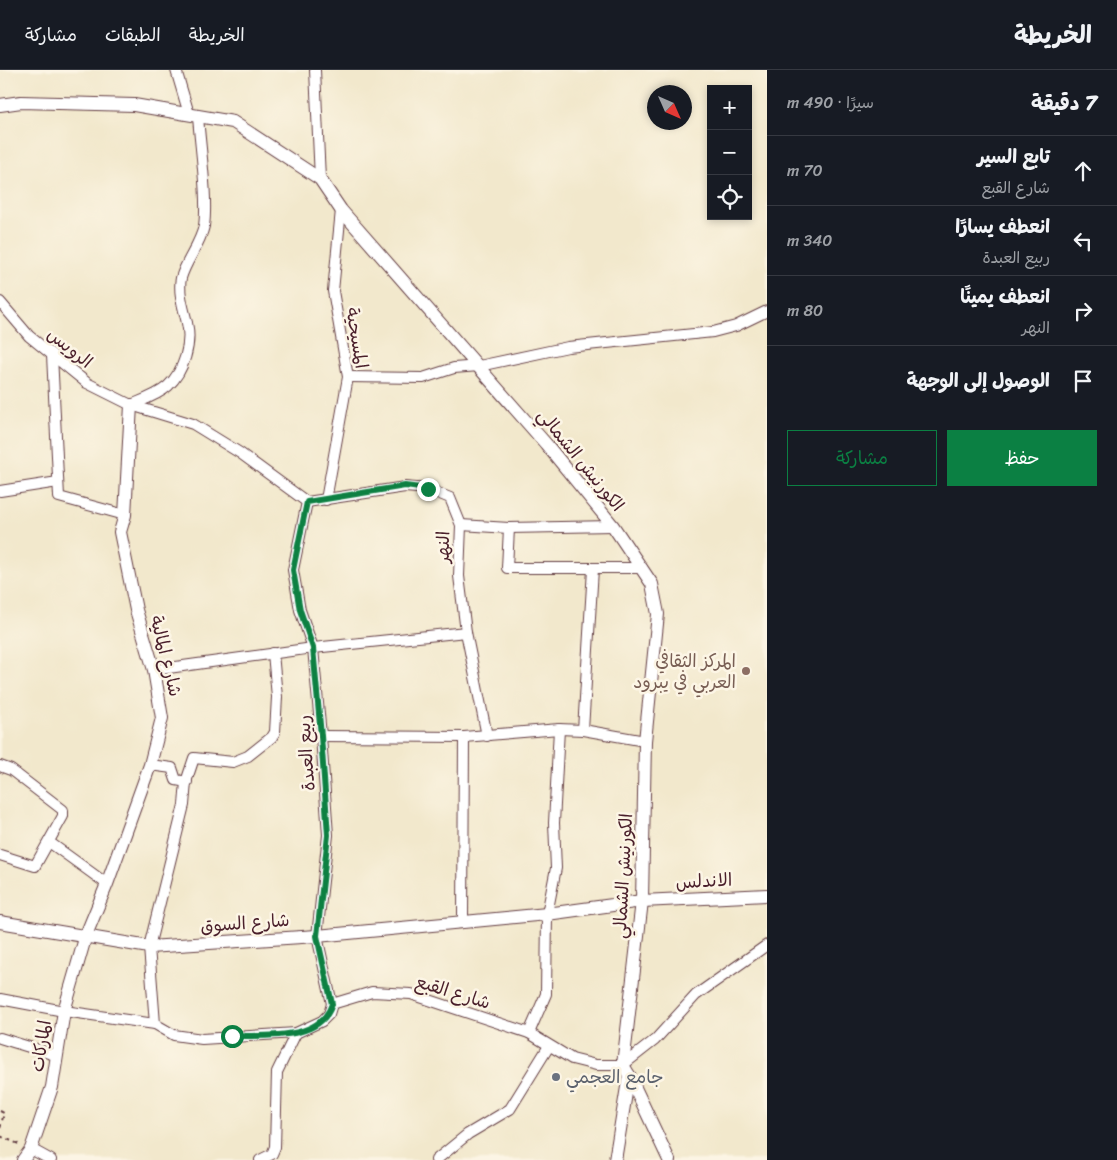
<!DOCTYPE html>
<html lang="ar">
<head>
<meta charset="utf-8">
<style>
	body { margin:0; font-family:Sriracha,"Playpen Sans Arabic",sans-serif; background:#242831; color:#f1f3f6; direction:rtl }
	.controls { position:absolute; right:15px; top:15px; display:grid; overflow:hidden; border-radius:0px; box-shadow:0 2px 8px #0003 }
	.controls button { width:45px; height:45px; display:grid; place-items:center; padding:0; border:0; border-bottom:1px solid #363941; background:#171b24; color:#f1f3f6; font:25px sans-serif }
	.compass { position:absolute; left:647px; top:15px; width:45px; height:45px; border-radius:50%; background:#171b24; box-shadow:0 2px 8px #0003; rotate:135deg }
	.stop { position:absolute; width:15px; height:15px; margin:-11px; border:4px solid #0b8043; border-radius:50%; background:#fff }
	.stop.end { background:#0b8043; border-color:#fff; box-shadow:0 1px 5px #0008 }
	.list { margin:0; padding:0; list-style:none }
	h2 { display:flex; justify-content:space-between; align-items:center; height:65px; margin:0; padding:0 20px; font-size:21px }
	h2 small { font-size:16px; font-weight:400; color:#9ea1a6 }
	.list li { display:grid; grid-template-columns:32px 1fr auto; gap:15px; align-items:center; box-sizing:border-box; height:70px; padding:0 20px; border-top:1px solid #363941 }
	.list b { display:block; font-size:19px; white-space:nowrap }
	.list p { margin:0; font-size:16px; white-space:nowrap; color:#9ea1a6 }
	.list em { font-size:16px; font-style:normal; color:#9ea1a6 }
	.actions { display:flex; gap:10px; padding:15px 20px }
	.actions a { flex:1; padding:11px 0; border:1px solid #0b8043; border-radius:0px; text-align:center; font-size:18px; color:#0b8043 }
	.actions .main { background:#0b8043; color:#fff }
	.icon { flex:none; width:28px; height:28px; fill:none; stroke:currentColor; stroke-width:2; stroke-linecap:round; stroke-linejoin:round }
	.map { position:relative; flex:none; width:767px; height:1090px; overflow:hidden; direction:ltr }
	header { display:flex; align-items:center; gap:30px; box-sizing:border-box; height:70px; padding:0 25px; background:#171b24; border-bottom:1px solid #363941 }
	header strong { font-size:24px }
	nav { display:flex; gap:28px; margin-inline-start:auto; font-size:18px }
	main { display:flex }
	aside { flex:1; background:#171b24 }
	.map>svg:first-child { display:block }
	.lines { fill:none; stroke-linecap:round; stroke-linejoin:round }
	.minor-casing { stroke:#633d43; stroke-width:12 }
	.tertiary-casing { stroke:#633d43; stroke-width:14 }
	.path { stroke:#633d43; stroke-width:2; stroke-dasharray:4 4; stroke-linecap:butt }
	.minor { stroke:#fff; stroke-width:10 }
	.tertiary { stroke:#fff; stroke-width:12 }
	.route { stroke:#0b8043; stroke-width:6 }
	.education-dot { fill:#8d6e63; stroke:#fcf5e5; stroke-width:2 }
	.worship-dot { fill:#6b7280; stroke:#fcf5e5; stroke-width:2 }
	.labels { text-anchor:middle; stroke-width:5; stroke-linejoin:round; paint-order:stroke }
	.street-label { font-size:18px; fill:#4a1f2b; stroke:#fcf5e5 }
	.education-label { font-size:18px; fill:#785e54; stroke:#fcf5e5; text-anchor:end }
	.worship-label { font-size:18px; fill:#5b616d; stroke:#fcf5e5; text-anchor:start }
</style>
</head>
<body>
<header>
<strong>الخريطة</strong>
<nav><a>الخريطة</a><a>الطبقات</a><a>مشاركة</a></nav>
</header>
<main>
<aside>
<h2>7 دقيقة<small>سيرًا · 490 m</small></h2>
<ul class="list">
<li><svg class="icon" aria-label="ahead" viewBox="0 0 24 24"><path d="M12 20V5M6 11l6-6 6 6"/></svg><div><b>تابع السير</b><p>شارع القبع</p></div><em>70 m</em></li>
<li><svg class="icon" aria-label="left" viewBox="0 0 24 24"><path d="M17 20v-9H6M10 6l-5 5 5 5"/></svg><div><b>انعطف يسارًا</b><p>ربيع العبدة</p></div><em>340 m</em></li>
<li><svg class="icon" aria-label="right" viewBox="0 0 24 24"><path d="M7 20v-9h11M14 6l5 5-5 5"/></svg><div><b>انعطف يمينًا</b><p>النهر</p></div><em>80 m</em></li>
<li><svg class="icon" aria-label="arrive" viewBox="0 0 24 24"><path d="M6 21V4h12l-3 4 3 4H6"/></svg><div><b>الوصول إلى الوجهة</b></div></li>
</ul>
<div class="actions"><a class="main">حفظ</a><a>مشاركة</a></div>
</aside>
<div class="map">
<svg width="767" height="1090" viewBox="0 0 767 1090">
	<rect width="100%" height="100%" fill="#fcf5e5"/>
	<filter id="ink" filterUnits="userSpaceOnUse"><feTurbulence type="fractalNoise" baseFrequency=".02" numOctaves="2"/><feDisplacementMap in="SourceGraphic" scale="10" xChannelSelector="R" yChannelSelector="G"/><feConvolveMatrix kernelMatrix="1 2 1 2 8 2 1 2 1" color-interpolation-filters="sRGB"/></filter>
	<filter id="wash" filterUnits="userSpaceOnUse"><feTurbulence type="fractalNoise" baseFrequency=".0096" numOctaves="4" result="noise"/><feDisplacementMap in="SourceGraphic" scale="20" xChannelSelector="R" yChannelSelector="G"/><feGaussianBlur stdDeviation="1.12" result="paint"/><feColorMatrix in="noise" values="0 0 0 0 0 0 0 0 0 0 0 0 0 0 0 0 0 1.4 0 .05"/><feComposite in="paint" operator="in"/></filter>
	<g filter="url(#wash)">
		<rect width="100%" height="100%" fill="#f2e8cc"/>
	</g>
	<g filter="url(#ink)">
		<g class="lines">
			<g class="minor-casing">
				<g id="minor">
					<polyline points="176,0 189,44"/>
					<polyline points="315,0 320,109"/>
					<polyline points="0,232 29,266 87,313 131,335 193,354 240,383 307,432 405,417 428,419 450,428 461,455 459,506 466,562 487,666"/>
					<polyline points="52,285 59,427 125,445"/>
					<polyline points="348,307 423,308 454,298 479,296 568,277 713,262 736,256 767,241"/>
					<path d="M131,335c12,-5 27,-10 37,-19 16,-15 24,-42 19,-63 -3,-14 -9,-30 -6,-45 5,-18 19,-33 23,-52 4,-29 -4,-79 -6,-110"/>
					<polyline points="0,421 58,412"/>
					<polyline points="326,430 348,307 333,221 341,140"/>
					<polyline points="307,432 293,500 300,540 313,578 321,666 328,765 317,866 332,934"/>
					<polyline points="461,455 509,458 613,456"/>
					<polyline points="509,458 507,498 642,498"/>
					<polyline points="154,600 313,578 466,562"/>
					<polyline points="583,660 593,499"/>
					<polyline points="321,666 464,667 559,659 583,660 645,671"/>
					<polyline points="150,695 172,698 176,710 187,712"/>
					<polyline points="0,696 11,700 63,740 63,746 35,796 0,785"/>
					<polyline points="49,772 107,814"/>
					<polyline points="463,851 464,667"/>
					<polyline points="0,929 64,941 155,954 174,965 202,969 296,963 322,951 329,944 332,934 372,922 411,924 529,963 572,989 596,995 623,995 655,970 696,925 767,875"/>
					<polyline points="155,954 149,877 184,735 186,712 194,688 233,692 248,686 272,667 275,662 277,627 273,583"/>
					<polyline points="529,963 546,924 547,844 556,798 554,753 559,659"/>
					<polyline points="0,968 55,985"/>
					<polyline points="31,1079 51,1090"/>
					<polyline points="260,1090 272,1084 275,1077 277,1002 296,963"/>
					<polyline points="436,1090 468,1064 510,1039 549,976"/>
				</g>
			</g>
			<g class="tertiary-casing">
				<g id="tertiary">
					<polyline points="0,35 21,32 134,35 233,52 320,109 341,140 546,374 613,456 652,514 658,544 645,671 642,831 623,995 629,1005 615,1090"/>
					<polyline points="0,852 149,877 317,866 547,844 642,831 767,825"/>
					<polyline points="629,1005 669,1090"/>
					<polyline points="23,1090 31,1079 52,1017 64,941 86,865 107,814 150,695 162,648 154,600 136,540 120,462 125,445 131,335"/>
				</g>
			</g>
			<g class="path">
				<polyline points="0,1041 4,1043 0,1059"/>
				<polyline points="0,1066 21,1075"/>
			</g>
			<use href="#minor" class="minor"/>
			<use href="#tertiary" class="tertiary"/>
		</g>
	</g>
	<g class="lines" filter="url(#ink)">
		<path class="route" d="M232,966c32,-1 88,6 100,-32l-15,-68 11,-101 -7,-99 -8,-88 -13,-38 -7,-40 14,-68 98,-16 23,3"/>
	</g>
	<circle class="education-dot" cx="746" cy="601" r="5"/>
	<circle class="worship-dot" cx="556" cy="1007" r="5"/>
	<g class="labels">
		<g class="street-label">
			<text transform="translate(357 268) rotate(81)" y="6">المسيحية</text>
			<text transform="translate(70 278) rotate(39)" y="6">الرويس</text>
			<text transform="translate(581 390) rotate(51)" y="6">الكورنيش الشمالي</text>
			<text transform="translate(443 477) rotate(-89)" y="6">النهر</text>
			<text transform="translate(166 586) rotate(76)" y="6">شارع المالية</text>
			<text transform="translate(306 683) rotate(-94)" y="6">ربيع العبدة</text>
			<text transform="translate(623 806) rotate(-87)" y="6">الكورنيش الشمالي</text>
			<text transform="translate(704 811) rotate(-3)" y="6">الاندلس</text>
			<text transform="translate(245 853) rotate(-4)" y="6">شارع السوق</text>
			<text transform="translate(453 922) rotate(17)" y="6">شارع القبع</text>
			<text transform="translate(41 976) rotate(-81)" y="6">الماركات</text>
		</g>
		<g class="education-label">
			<text x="736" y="597">المركز الثقافي<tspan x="736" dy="21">العربي في يبرود</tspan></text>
		</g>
		<g class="worship-label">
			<text x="566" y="1013">جامع العجمي</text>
		</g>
	</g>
</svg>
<div class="controls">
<button>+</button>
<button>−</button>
<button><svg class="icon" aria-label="locate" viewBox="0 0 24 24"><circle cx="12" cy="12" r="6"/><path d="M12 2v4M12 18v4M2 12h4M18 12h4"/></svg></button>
</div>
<svg class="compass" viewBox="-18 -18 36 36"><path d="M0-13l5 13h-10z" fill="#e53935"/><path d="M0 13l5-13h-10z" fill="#9ea1a6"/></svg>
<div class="stop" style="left:232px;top:966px"></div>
<div class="stop end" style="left:428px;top:419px"></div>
</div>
</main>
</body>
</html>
